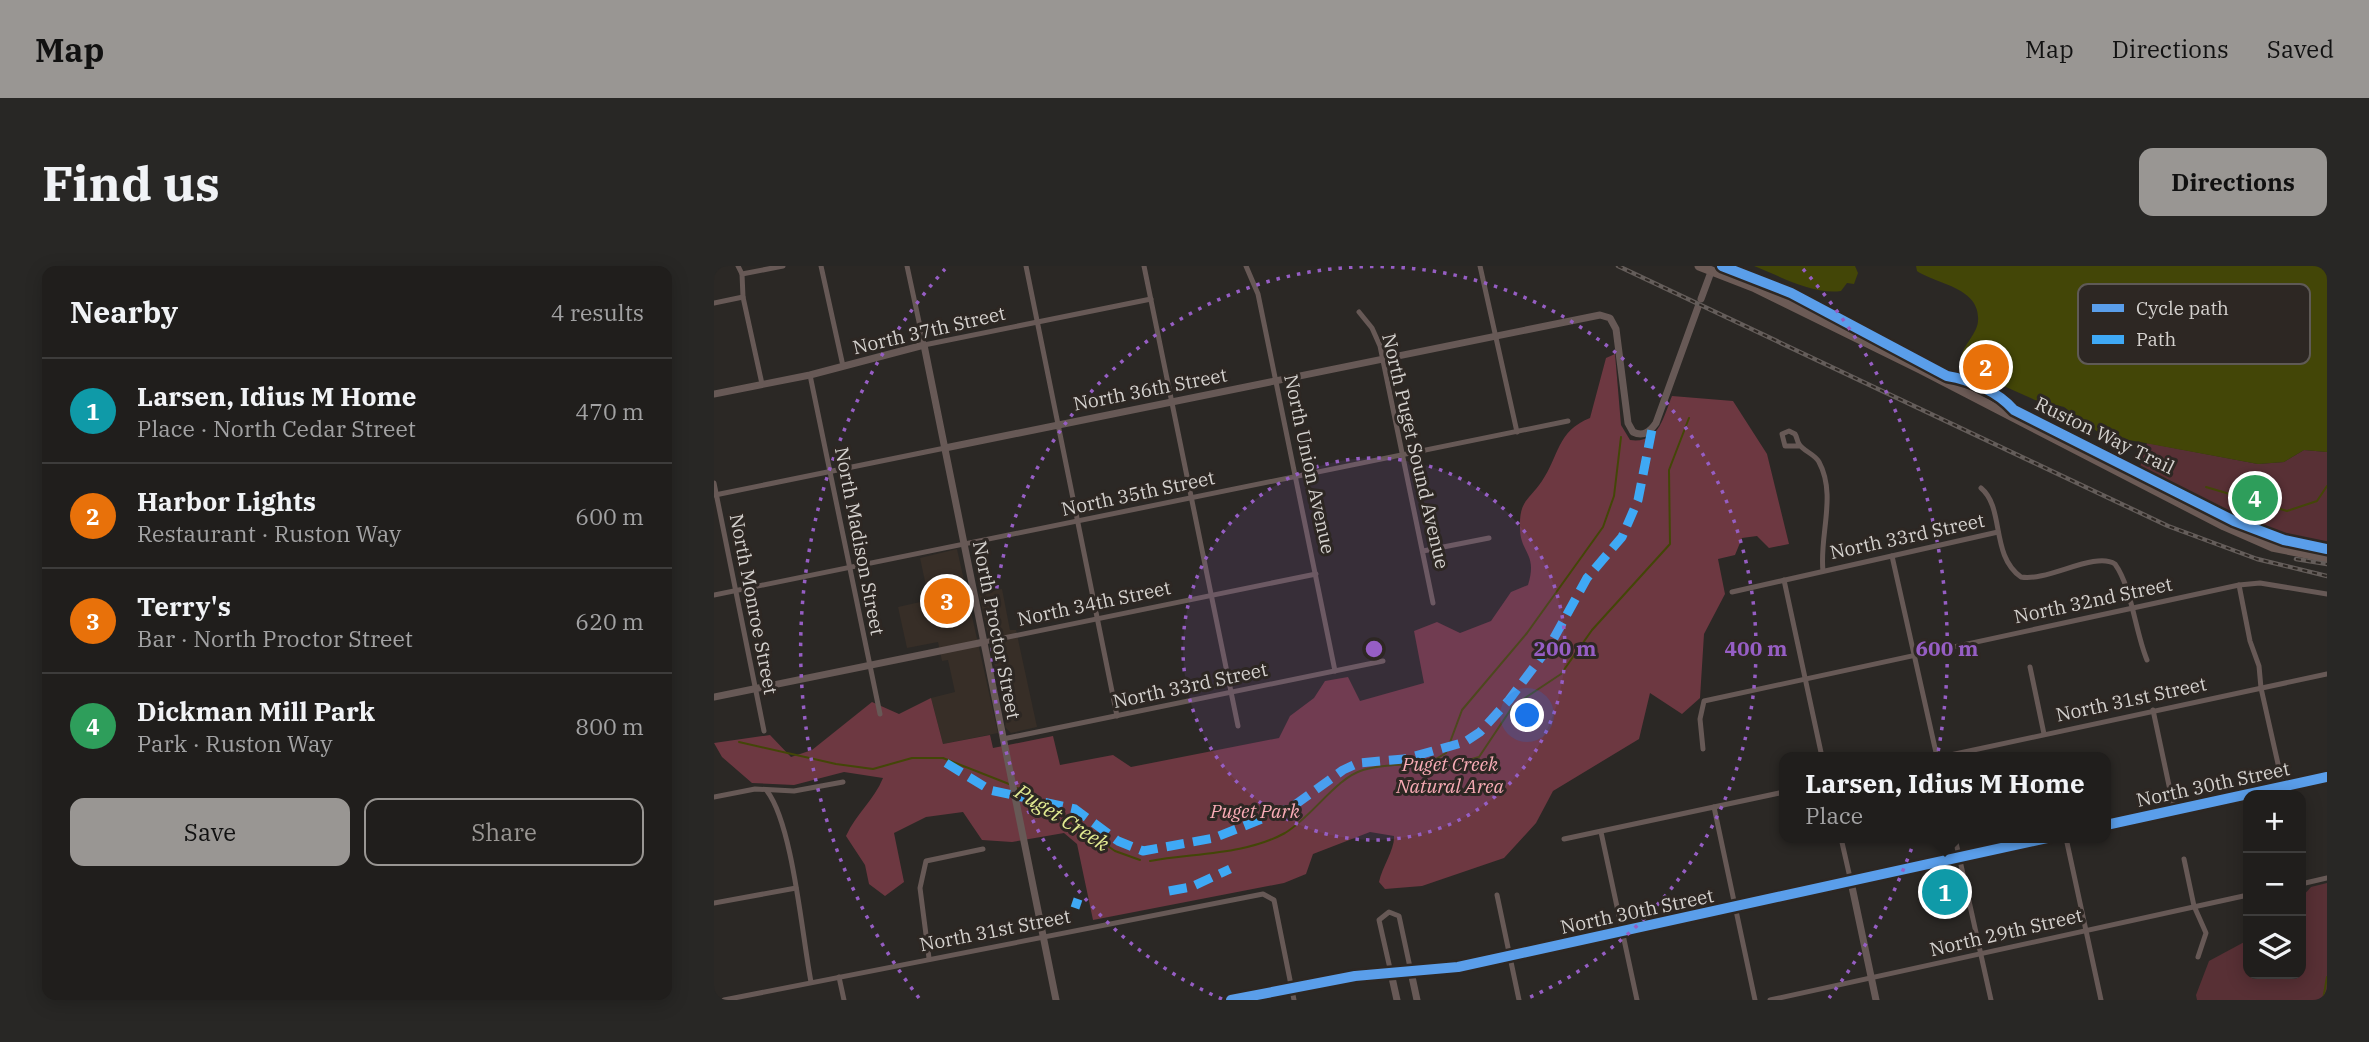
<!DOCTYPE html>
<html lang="en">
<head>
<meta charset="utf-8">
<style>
	body { margin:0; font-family:"IBM Plex Serif",serif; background:#282725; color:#f1f3f6 }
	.controls { position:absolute; right:21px; bottom:21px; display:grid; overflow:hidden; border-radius:14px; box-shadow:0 4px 18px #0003 }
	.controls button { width:63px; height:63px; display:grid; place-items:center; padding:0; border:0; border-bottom:2px solid #3d3c3b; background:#201e1c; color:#f1f3f6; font:35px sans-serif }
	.you { position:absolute; left:814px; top:450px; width:24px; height:24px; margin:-18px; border:5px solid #fff; border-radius:50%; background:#1a73e8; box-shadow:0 0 0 10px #1a73e833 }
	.badge { display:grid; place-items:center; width:46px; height:46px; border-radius:50%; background:#999693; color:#fff; font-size:23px; font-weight:700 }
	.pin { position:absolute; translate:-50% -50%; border:4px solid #fff; box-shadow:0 2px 7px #0006 }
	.popup { position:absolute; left:1065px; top:486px; width:332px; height:91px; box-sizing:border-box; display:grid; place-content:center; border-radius:14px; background:#201e1c; filter:drop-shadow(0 2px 5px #0005); font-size:23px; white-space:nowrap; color:#a2a2a3 }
	.popup b { font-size:26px; color:#f1f3f6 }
	.popup::after { content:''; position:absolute; left:50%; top:100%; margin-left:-14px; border:14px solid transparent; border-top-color:#201e1c }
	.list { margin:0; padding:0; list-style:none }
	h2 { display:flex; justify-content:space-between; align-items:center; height:91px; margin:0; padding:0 28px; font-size:30px }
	h2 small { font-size:23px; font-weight:400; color:#a2a2a3 }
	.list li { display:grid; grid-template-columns:46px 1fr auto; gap:21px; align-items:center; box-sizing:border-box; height:105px; padding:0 28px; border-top:2px solid #3d3c3b }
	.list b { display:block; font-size:26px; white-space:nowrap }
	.list p { margin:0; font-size:23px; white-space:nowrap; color:#a2a2a3 }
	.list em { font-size:23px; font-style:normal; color:#a2a2a3 }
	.actions { display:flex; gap:14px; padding:21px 28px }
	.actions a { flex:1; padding:16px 0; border:2px solid #999693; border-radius:14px; text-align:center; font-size:24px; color:#999693 }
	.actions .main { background:#999693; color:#111 }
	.icon { flex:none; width:38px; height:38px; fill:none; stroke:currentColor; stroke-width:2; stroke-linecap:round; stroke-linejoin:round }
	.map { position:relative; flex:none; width:1613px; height:734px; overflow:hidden; border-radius:14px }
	header { display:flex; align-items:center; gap:42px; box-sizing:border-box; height:98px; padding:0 35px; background:#999693; color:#111 }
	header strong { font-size:33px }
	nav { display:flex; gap:38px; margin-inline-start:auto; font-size:24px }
	.intro { display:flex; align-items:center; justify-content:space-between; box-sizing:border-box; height:168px; padding:0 42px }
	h1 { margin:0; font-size:49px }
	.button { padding:18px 32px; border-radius:14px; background:#999693; color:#111; font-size:24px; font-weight:700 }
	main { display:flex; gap:42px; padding:0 42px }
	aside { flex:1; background:#201e1c; border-radius:14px; box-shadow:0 4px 18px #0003 }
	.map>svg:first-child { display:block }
	.built { fill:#372e27 }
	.green { fill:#583035 }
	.forest { fill:#6d3841 }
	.water { fill:#434607 }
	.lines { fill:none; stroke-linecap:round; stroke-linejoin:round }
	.stream { stroke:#434607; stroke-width:2 }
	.minor { stroke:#675956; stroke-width:5 }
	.tertiary { stroke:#675956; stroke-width:7 }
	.secondary { stroke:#6e5d58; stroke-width:8 }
	.primary { stroke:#6c5b56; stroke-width:9 }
	.rail-casing { stroke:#645d5a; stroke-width:4.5 }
	.rail { stroke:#2d2723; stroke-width:2; stroke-dasharray:5; stroke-linecap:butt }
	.quiet { stroke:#3fa9f5; stroke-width:9; stroke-dasharray:18 9; stroke-linecap:butt }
	.cycleway-casing { stroke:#2d2723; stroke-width:15 }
	.cycleway { stroke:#5a9eea; stroke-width:10 }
	.ring { fill:none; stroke:#965ec4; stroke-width:3.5; stroke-dasharray:3.5 7 }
	.labels { text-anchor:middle; stroke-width:6; stroke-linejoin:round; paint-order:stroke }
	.street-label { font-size:19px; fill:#d4d1ce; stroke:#2d2723 }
	.park-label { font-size:19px; font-style:italic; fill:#f9acb6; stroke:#2d2723 }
	.water-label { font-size:21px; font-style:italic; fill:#e2eb91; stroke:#2d2723 }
	.key { fill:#2d2723; stroke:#5f5a56; stroke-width:2 }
	.key-label { font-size:19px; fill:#d4d1ce }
	.centre { fill:#965ec4; stroke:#2d2723; stroke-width:3.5 }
	.ring-label { font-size:21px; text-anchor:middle; font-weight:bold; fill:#965ec4; stroke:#2d2723; stroke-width:6; stroke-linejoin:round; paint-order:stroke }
</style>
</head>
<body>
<header>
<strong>Map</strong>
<nav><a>Map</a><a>Directions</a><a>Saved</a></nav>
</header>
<div class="intro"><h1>Find us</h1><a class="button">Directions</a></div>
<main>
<aside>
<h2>Nearby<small>4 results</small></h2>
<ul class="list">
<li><span class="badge" style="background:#0f9aa8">1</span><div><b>Larsen, Idius M Home</b><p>Place · North Cedar Street</p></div><em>470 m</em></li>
<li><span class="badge" style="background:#e8710a">2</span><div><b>Harbor Lights</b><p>Restaurant · Ruston Way</p></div><em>600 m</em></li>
<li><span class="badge" style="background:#e8710a">3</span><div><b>Terry's</b><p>Bar · North Proctor Street</p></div><em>620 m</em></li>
<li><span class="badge" style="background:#2e9e5b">4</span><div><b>Dickman Mill Park</b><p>Park · Ruston Way</p></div><em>800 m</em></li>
</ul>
<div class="actions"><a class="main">Save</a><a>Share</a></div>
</aside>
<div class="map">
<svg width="1613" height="734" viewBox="0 0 1613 734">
	<rect width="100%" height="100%" fill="#2b2825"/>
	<g class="built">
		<polygon points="243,283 284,467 229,478 217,432 241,426 234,394 228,395 224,376 193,382 184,341 215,334 206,292"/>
		<polygon points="288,323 296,364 302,364 323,461 297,467 291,461 292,452 265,328"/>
	</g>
	<g class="green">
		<polygon points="1433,177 1544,198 1570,196 1590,184 1613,186 1613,285 1545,270 1424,208"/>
		<polygon points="1613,617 1613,734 1483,734 1482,729 1495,695 1534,674 1534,708 1587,708 1587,632 1597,621"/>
	</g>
	<path class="forest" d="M901,88l6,71 9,15c29,4 33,-22 42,-44l61,5 34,53 22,90 -20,4 -12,-12 -15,2 -7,17 -17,4 7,35 -21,40 -4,64 -18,16 -32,-21 -11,46 -86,52 -17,32 -32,35 -82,28 -37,3 -6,-7c3,-15 16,-33 15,-46l-24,-4 -57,22 -7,20 -22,9 -191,37 -16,-76 -13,-11 -52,9 -30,-2 -19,-28 -37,5 -32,16 10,49 -19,14 -16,-12 -4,-19 -19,-29c10,-22 28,-36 37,-58l-39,-6 -50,13 -42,-2 -30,-26 -8,-14 56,-8 21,22 21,-7 60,-48 27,12 32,-16 12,46 47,-9 3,13 60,-12 7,29 53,-10 18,12 148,-29 11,-22 24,-18 11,-17 23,-4 12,24 64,-18 -10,-52 23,-9 23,11 31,-12 20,-29 17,-7c10,-32 -8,-32 -8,-57 -1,-27 8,-27 22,-47 17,-25 15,-50 48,-63l16,-60z"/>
	<g class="water">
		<path d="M1040,0h101l3,7 -4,11 -7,-1 -6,8c-28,4 -61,-15 -87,-25z"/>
		<path d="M1202,0h411v186l-23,-2 -20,12 -26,2 -156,-29 -38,-28 -29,-7 -74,-33c-5,-17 16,-30 17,-46 3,-34 -43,-37 -61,-50z"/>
	</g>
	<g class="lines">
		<g class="stream">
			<polyline points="1492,221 1573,245 1603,235 1613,220"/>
			<polyline points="25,476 122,498 159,503 198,492 229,492 295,518"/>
			<polyline points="710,500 732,487 748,444 813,367 889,261 900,230 907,171"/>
			<polyline points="303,522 318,528 401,585 426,594"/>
			<path d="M436,595c44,-8 95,-6 135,-28 27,-16 51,-55 78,-63 36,-10 77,-1 116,-13l34,-51 48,-32 31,-44 78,-86 -1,-74 20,-52"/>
			<polyline points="1609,734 1613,711"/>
		</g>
		<g class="minor">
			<polyline points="24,0 28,8 29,31 48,118"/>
			<polyline points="107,0 129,100"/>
			<polyline points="193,0 210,79 437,33"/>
			<polyline points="312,0 403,450"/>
			<polyline points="430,0 524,460"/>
			<polyline points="532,0 544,28 621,405"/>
			<polyline points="766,0 803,166"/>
			<polyline points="28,8 69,0"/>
			<polyline points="0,37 29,31"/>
			<polyline points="645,46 658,62 666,80 719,337"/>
			<polyline points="96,109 166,448"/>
			<path d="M1086,180h-15l-3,-12 7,-3 6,3c2,3 2,7 4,10 4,7 16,10 20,18 18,33 0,74 4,109"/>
			<polyline points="0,217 50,465"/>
			<path d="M1267,222c24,20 9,67 40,89 26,5 74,-26 94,-13 17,24 20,67 32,96"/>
			<polyline points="1,229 231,182"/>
			<polyline points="709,285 775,272"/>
			<polyline points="1178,290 1223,491"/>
			<polyline points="1070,314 1108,491"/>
			<polyline points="1525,319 1536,375 1545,400 1547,422 1571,529"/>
			<polyline points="1018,326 1284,266"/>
			<polyline points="0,329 854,155"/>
			<polyline points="270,376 602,308"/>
			<polyline points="1316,401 1330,468"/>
			<polyline points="1439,444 1460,543"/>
			<polyline points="289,473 669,395"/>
			<polyline points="989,483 986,453 990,435 1525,319 1546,317 1613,328"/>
			<polyline points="1227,491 1613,408"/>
			<path d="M53,525c26,34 35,145 44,191"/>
			<polyline points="0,531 41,523 80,525 129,516"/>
			<polyline points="1000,541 1041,734"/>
			<polyline points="887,566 923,734"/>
			<polyline points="1127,572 1137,616"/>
			<polyline points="1241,572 1277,734"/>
			<polyline points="1352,572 1387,734"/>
			<polyline points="850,573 1070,526"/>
			<polyline points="1470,593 1480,640 1492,667 1484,691"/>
			<polyline points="1587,602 1590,617"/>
			<polyline points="1587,618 1613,612"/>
			<polyline points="783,629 805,734"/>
			<polyline points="0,637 82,622"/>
			<polyline points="215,692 206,622 212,595 269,583"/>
			<polyline points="677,707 665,654 675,646 685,650 697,706"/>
			<polyline points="125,711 130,734"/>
			<polyline points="10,734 549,628 560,634 580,734"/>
			<polyline points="1056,734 1534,629"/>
		</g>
		<g class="tertiary">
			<polyline points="987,33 997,6"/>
			<polyline points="0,128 96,109 210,79 342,734"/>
			<path d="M231,182l655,-133 10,3 6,11 12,94 5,9c10,5 17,0 23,-9l42,-116"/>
			<polyline points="0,431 270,376"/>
			<polyline points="1137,616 1162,734"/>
			<polyline points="697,706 703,734"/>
			<polyline points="677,707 683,734"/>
		</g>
		<g class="secondary">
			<polyline points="1392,559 1613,511"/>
			<polyline points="517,734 641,710 744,701 1333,572"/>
		</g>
		<polyline class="primary" points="985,0 1039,21 1206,103 1510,260 1558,281 1613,292"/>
		<g class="rail-casing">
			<g id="rail">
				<polyline points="904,0 1454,260 1543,293 1613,310"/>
				<polyline points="1582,293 1613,298"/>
			</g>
		</g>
		<use href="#rail" class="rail"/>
		<g class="quiet">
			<polyline points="232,497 276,524 361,543 404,575 429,585 500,572 578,541 629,504 644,497 690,493 751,476 766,466 795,434 835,381 873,312 908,271 924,234 938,163"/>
			<polyline points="455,625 477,621 516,603"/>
			<polyline points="361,642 364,633"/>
		</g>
		<g class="cycleway-casing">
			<g id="cycleway">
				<path d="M1008,0l69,27 156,83c25,4 51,16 67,34l220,111 50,19 43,9"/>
				<polyline points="1392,559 1613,511"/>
				<polyline points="517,734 641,710 744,701 1333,572"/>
			</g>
		</g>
		<use href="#cycleway" class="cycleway"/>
	</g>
	<circle cx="660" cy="383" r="191" fill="#965ec4" fill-opacity=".12"/>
	<g class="ring">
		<circle cx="660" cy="383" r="191"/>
		<path d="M508 733A382 382 0 1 1 812 733"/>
		<path d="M205 732A573 573 0 0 1 231 3M1089 3A573 573 0 0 1 1115 732"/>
	</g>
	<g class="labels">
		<g class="street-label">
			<text transform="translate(215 64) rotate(-13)" y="7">North 37th Street</text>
			<text transform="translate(436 123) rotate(-11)" y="7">North 36th Street</text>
			<text transform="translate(1391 169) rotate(26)" y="7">Ruston Way Trail</text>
			<text transform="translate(702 185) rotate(77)" y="7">North Puget Sound Avenue</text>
			<text transform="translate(596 198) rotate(78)" y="7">North Union Avenue</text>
			<text transform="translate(424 227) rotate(-12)" y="7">North 35th Street</text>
			<text transform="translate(1193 270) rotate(-12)" y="7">North 33rd Street</text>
			<text transform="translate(146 275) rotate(79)" y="7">North Madison Street</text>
			<text transform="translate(1379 334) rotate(-12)" y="7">North 32nd Street</text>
			<text transform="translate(380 337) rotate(-12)" y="7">North 34th Street</text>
			<text transform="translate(40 338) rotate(79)" y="7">North Monroe Street</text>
			<text transform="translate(283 364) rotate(79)" y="7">North Proctor Street</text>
			<text transform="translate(476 419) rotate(-12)" y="7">North 33rd Street</text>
			<text transform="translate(1417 433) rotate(-12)" y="7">North 31st Street</text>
			<text transform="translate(1499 518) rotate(-12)" y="7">North 30th Street</text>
			<text transform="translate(923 645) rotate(-12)" y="7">North 30th Street</text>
			<text transform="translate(281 664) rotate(-11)" y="7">North 31st Street</text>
			<text transform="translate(1292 666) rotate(-13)" y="7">North 29th Street</text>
		</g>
		<g class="park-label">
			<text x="736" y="505">Puget Creek<tspan x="736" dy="22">Natural Area</tspan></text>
			<text x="541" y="552">Puget Park</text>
		</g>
		<g class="water-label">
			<text transform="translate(348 552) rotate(32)" y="7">Puget Creek</text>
		</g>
	</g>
	<rect x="1364" y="18" width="232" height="80" rx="10" class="key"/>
	<rect x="1378" y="38" width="32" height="8" fill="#5a9eea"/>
	<rect x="1378" y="69" width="32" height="9" fill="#3fa9f5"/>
	<g class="key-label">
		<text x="1422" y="49">Cycle path</text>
		<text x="1422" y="80">Path</text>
	</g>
	<circle cx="660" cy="383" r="10" class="centre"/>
	<g class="ring-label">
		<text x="851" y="390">200 m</text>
		<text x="1042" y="390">400 m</text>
		<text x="1233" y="390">600 m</text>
	</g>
</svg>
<div class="controls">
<button>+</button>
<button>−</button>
<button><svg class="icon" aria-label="layers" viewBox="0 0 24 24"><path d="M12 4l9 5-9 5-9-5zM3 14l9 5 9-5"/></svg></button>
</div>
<div class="you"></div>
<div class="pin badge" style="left:1231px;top:626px;background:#0f9aa8">1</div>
<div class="popup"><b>Larsen, Idius M Home</b>Place</div>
<div class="pin badge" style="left:1272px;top:101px;background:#e8710a">2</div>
<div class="pin badge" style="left:233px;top:335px;background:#e8710a">3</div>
<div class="pin badge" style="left:1541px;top:232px;background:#2e9e5b">4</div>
</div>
</main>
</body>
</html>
